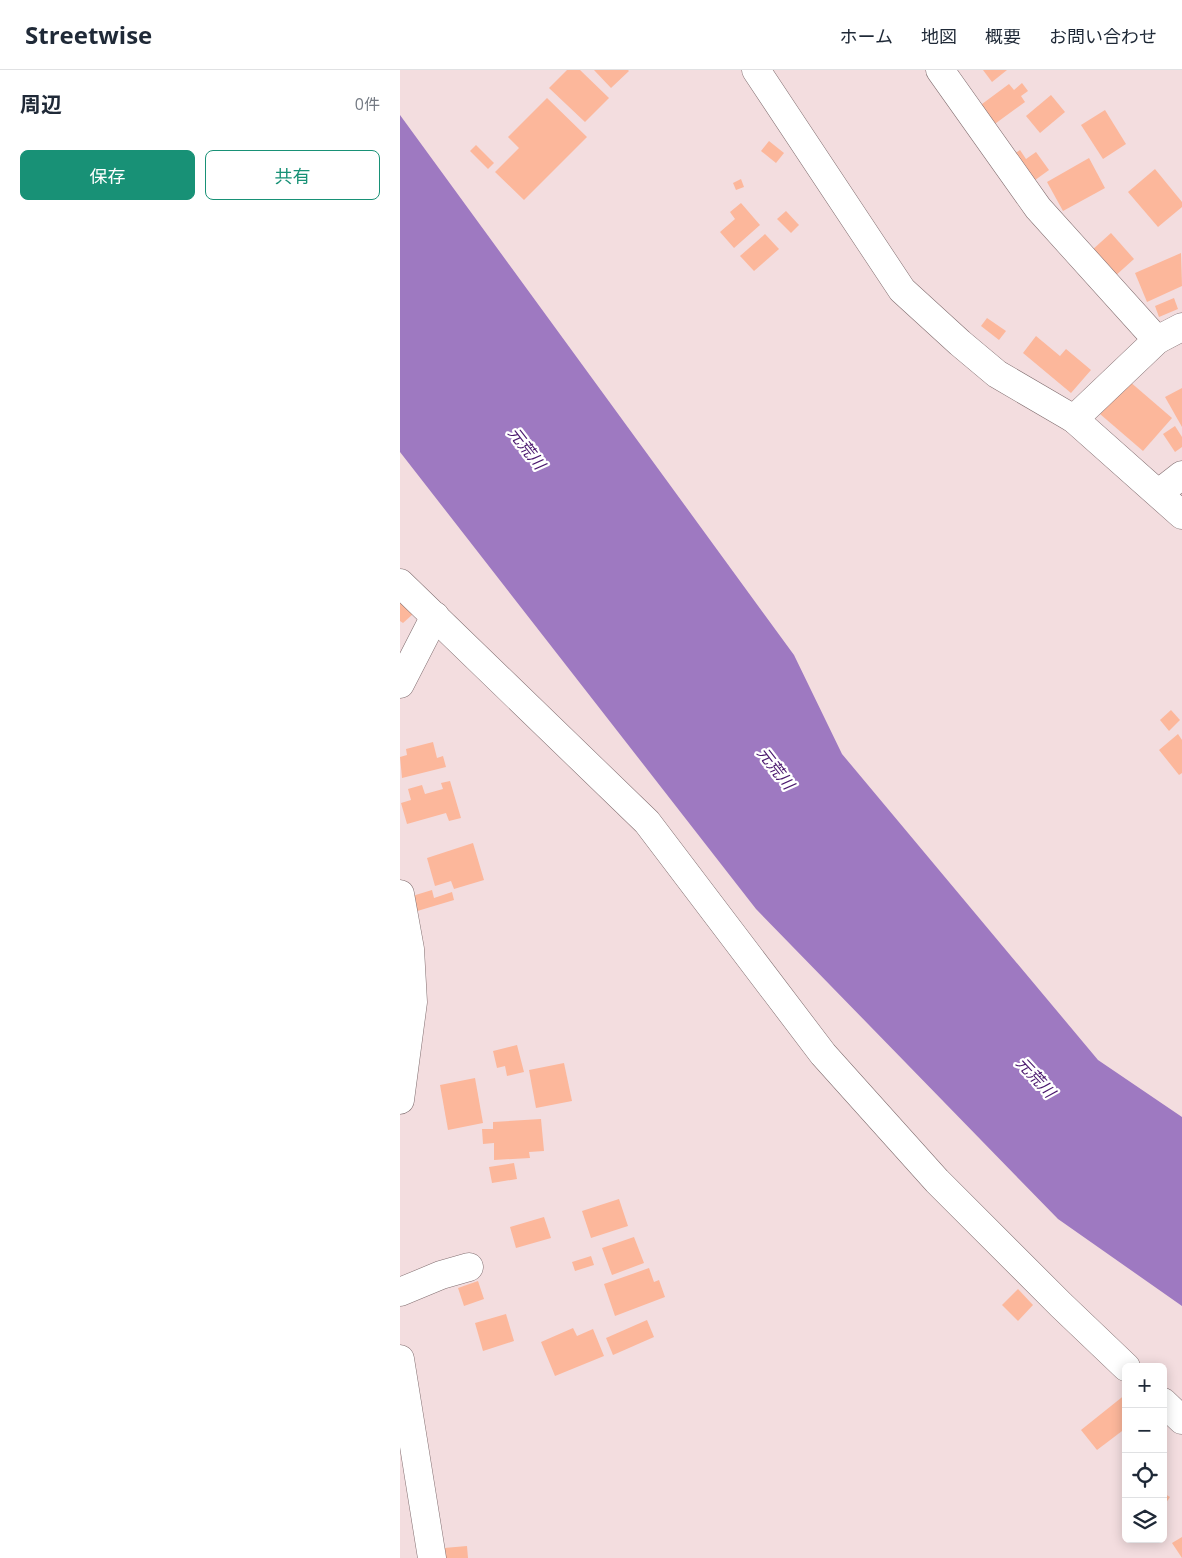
<!DOCTYPE html>
<html lang="ja">
<head>
<meta charset="utf-8">
<style>
	body { margin:0; font-family:"Open Sans","Noto Sans JP",sans-serif; background:#f6f6f7; color:#1f2937 }
	.controls { position:absolute; right:15px; bottom:15px; display:grid; overflow:hidden; border-radius:8px; box-shadow:0 2px 12px #0003 }
	.controls button { width:45px; height:45px; display:grid; place-items:center; padding:0; border:0; border-bottom:1px solid #e0e1e3; background:#fff; color:#1f2937; font:25px sans-serif }
	.list { margin:0; padding:0; list-style:none }
	h2 { display:flex; justify-content:space-between; align-items:center; height:65px; margin:0; padding:0 20px; font-size:21px }
	h2 small { font-size:16px; font-weight:400; color:#747a83 }
	.actions { display:flex; gap:10px; padding:15px 20px }
	.actions a { flex:1; padding:11px 0; border:1px solid #189176; border-radius:8px; text-align:center; font-size:18px; color:#189176 }
	.actions .main { background:#189176; color:#fff }
	.icon { flex:none; width:28px; height:28px; fill:none; stroke:currentColor; stroke-width:2; stroke-linecap:round; stroke-linejoin:round }
	.map { position:relative; flex:none; width:782px; height:1488px; overflow:hidden }
	header { display:flex; align-items:center; gap:30px; box-sizing:border-box; height:70px; padding:0 25px; background:#fff; border-bottom:1px solid #e0e1e3 }
	header strong { font-size:24px }
	nav { display:flex; gap:28px; margin-inline-start:auto; font-size:18px }
	main { display:flex }
	aside { flex:1; background:#fff }
	.map>svg:first-child { display:block }
	.water { fill:#9e79c1 }
	.building { fill:#fcb79b }
	.lines { fill:none; stroke-linecap:round; stroke-linejoin:round }
	.minor-casing { stroke:#816e70; stroke-width:29 }
	.minor { stroke:#fff; stroke-width:28 }
	.labels { text-anchor:middle; stroke-width:4.5; stroke-linejoin:round; paint-order:stroke }
	.water-label { font-size:16px; font-style:italic; fill:#48156c; stroke:#fff }
</style>
</head>
<body>
<header>
<strong>Streetwise</strong>
<nav><a>ホーム</a><a>地図</a><a>概要</a><a>お問い合わせ</a></nav>
</header>
<main>
<aside>
<h2>周辺<small>0件</small></h2>
<ul class="list">
</ul>
<div class="actions"><a class="main">保存</a><a>共有</a></div>
</aside>
<div class="map">
<svg width="782" height="1488" viewBox="0 0 782 1488">
	<rect width="100%" height="100%" fill="#f3dddf"/>
	<polygon class="water" points="0,45 394,585 442,684 698,990 782,1047 782,1236 658,1149 356,839 0,382"/>
	<g class="building">
		<polygon points="167,0 180,0 209,28 185,52 149,18"/>
		<polygon points="194,0 228,0 229,1 211,18"/>
		<polygon points="583,0 607,0 592,12"/>
		<polygon points="622,13 628,21 621,26 625,32 592,56 578,37 609,14 614,20"/>
		<polygon points="651,25 665,42 640,63 626,46"/>
		<polygon points="147,28 187,67 124,130 95,102 119,78 108,67"/>
		<polygon points="705,40 726,74 703,89 681,55"/>
		<polygon points="369,71 384,83 376,93 361,81"/>
		<polygon points="76,75 94,93 88,99 70,81"/>
		<polygon points="620,80 626,89 636,82 649,100 631,113 611,86"/>
		<polygon points="689,88 705,118 663,141 647,112"/>
		<polygon points="755,99 782,132 782,137 758,157 728,122"/>
		<polygon points="341,109 344,117 336,120 333,113"/>
		<polygon points="341,133 360,155 334,178 320,162 335,149 330,142"/>
		<polygon points="386,141 399,155 391,163 377,149"/>
		<polygon points="711,163 734,189 714,207 691,181"/>
		<polygon points="365,164 379,179 354,201 340,186"/>
		<polygon points="781,183 782,216 747,232 735,203"/>
		<polygon points="774,228 778,239 759,247 755,236"/>
		<polygon points="587,248 606,261 599,270 581,256"/>
		<polygon points="636,266 660,286 666,279 691,300 671,323 623,283"/>
		<polygon points="729,311 772,348 743,381 700,344"/>
		<polygon points="782,318 782,357 765,327"/>
		<polygon points="775,356 782,367 782,377 775,382 763,364"/>
		<polygon points="0,531 13,544 3,553 0,551"/>
		<polygon points="771,640 780,650 769,661 760,650"/>
		<polygon points="778,664 782,670 782,703 779,705 759,680"/>
		<polygon points="33,672 37,688 43,686 46,697 2,708 0,687 7,685 6,679"/>
		<polygon points="50,711 61,748 49,751 46,743 7,754 1,733 11,730 8,719 22,715 25,724 43,719 41,713"/>
		<polygon points="73,773 84,810 54,819 51,811 35,816 27,788"/>
		<polygon points="32,820 34,828 52,822 54,830 14,842 9,827"/>
		<polygon points="117,975 124,1002 107,1006 105,996 97,998 93,981"/>
		<polygon points="164,993 172,1031 136,1038 129,1000"/>
		<polygon points="75,1008 83,1053 48,1060 40,1015"/>
		<polygon points="141,1049 144,1081 129,1082 130,1088 94,1090 94,1073 83,1074 82,1059 93,1059 93,1052"/>
		<polygon points="114,1093 117,1109 92,1113 89,1097"/>
		<polygon points="219,1129 228,1156 191,1168 182,1141"/>
		<polygon points="144,1147 151,1168 116,1178 110,1157"/>
		<polygon points="234,1167 244,1193 212,1205 202,1178"/>
		<polygon points="191,1186 194,1195 175,1201 172,1192"/>
		<polygon points="249,1198 254,1212 259,1210 265,1227 215,1246 204,1214"/>
		<polygon points="78,1211 84,1229 64,1236 58,1218"/>
		<polygon points="618,1219 633,1235 618,1251 602,1235"/>
		<polygon points="106,1244 114,1271 83,1281 75,1253"/>
		<polygon points="247,1250 254,1267 213,1285 206,1268"/>
		<polygon points="173,1258 177,1266 193,1259 204,1286 155,1306 141,1272"/>
		<polygon points="726,1324 726,1358 697,1380 681,1360"/>
		<polygon points="763,1423 770,1427 763,1437"/>
		<polygon points="782,1467 782,1488 772,1473"/>
		<polygon points="67,1476 68,1488 44,1488 44,1478"/>
	</g>
	<g class="lines">
		<g class="minor-casing">
			<g id="minor">
				<polyline points="356,0 502,220 560,273 597,304 674,349 782,445"/>
				<polyline points="540,0 638,138 757,270 782,257"/>
				<polyline points="674,349 757,270"/>
				<polyline points="759,423 782,405"/>
				<polyline points="0,513 247,752 423,984 537,1111 661,1235 726,1297"/>
				<polyline points="0,614 35,546"/>
				<polyline points="0,824 10,879 13,932 0,1030"/>
				<polyline points="0,1222 41,1205 69,1197"/>
				<polyline points="0,1289 32,1488"/>
				<polyline points="763,1332 782,1350"/>
			</g>
		</g>
		<use href="#minor" class="minor"/>
	</g>
	<g class="labels">
		<g class="water-label">
			<text transform="translate(127 378) rotate(52)" y="6">元荒川</text>
			<text transform="translate(376 698) rotate(52)" y="6">元荒川</text>
			<text transform="translate(636 1007) rotate(47)" y="6">元荒川</text>
		</g>
	</g>
</svg>
<div class="controls">
<button>+</button>
<button>−</button>
<button><svg class="icon" aria-label="locate" viewBox="0 0 24 24"><circle cx="12" cy="12" r="6"/><path d="M12 2v4M12 18v4M2 12h4M18 12h4"/></svg></button>
<button><svg class="icon" aria-label="layers" viewBox="0 0 24 24"><path d="M12 4l9 5-9 5-9-5zM3 14l9 5 9-5"/></svg></button>
</div>
</div>
</main>
</body>
</html>
